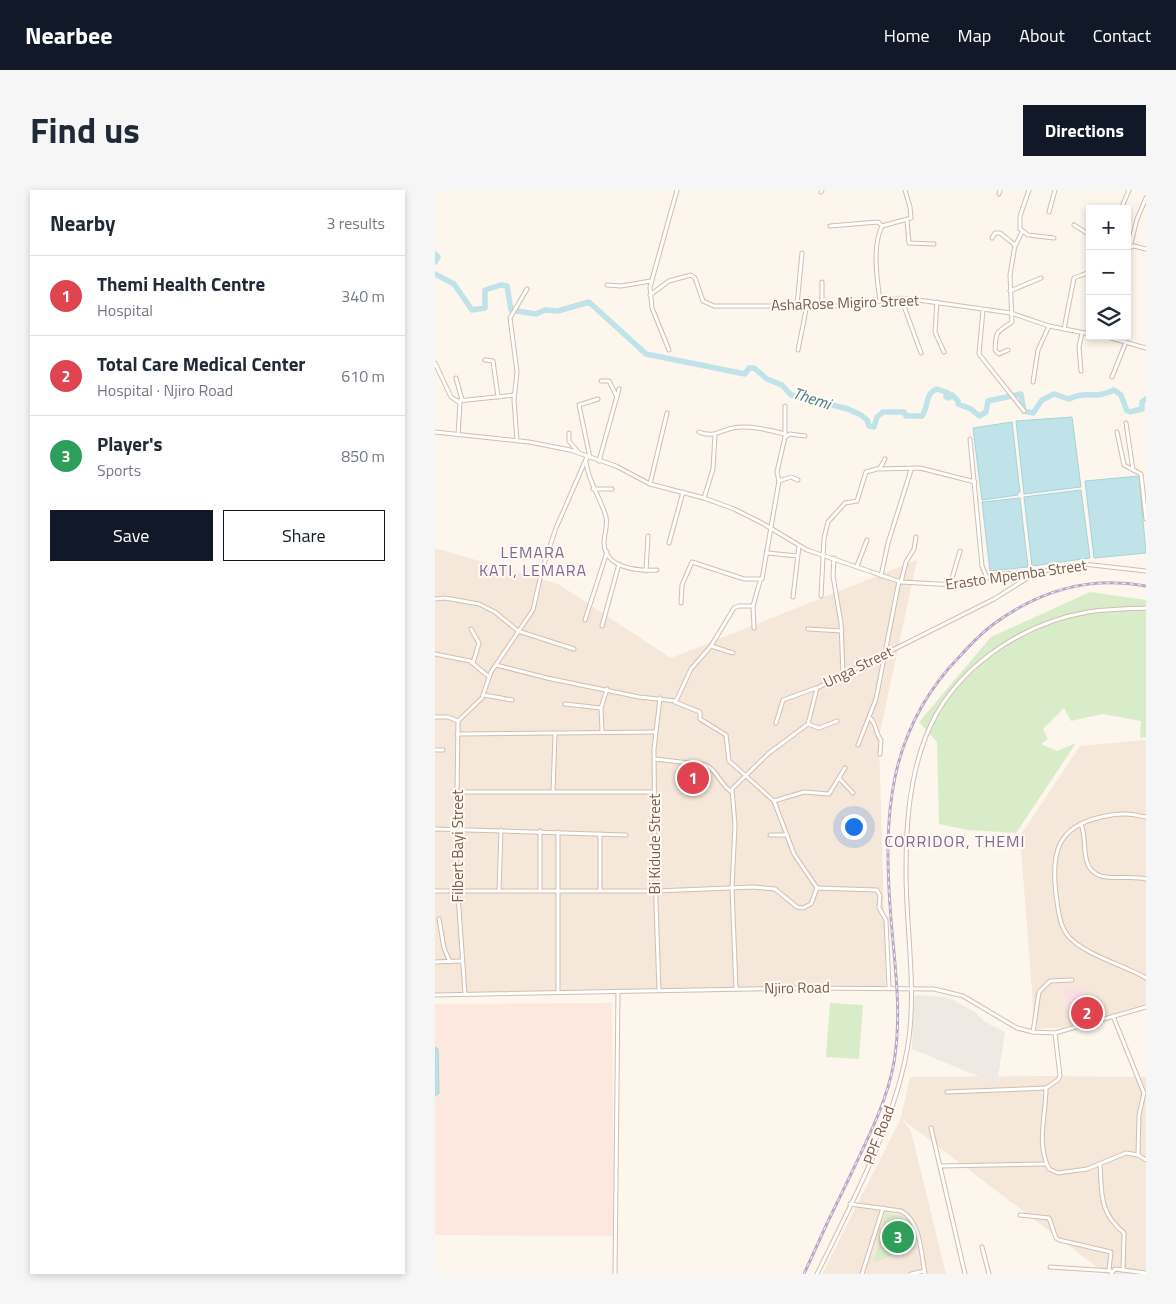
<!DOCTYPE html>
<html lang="en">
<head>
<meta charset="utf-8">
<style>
	body { margin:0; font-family:"Titillium Web",sans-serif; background:#f6f6f7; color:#1f2937 }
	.controls { position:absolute; right:15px; top:15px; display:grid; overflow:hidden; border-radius:0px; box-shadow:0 2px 8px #0003 }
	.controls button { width:45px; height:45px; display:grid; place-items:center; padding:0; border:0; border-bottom:1px solid #e0e1e3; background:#fff; color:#1f2937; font:25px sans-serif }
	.you { position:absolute; left:418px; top:636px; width:18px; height:18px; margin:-12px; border:4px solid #fff; border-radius:50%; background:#1a73e8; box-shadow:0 0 0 8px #1a73e833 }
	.badge { display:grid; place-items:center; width:32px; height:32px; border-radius:50%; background:#111827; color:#fff; font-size:16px; font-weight:700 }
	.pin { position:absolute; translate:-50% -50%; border:2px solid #fff; box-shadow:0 1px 5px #0006 }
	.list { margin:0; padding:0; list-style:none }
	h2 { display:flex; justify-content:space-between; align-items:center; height:65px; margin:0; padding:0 20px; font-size:21px }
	h2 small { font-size:16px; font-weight:400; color:#747a83 }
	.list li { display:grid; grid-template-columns:32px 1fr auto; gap:15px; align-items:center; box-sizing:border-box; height:80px; padding:0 20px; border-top:1px solid #e0e1e3 }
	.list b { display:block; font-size:19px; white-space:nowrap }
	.list p { margin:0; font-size:16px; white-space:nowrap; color:#747a83 }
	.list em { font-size:16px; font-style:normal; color:#747a83 }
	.actions { display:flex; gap:10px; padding:15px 20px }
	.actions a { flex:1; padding:11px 0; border:1px solid #111827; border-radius:0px; text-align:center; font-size:18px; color:#111827 }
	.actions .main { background:#111827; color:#fff }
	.icon { flex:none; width:28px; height:28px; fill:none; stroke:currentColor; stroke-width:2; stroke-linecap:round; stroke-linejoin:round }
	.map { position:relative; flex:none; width:711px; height:1084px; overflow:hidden; border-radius:0px }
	header { display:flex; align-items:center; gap:30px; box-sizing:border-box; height:70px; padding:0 25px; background:#111827; color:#fff }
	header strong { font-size:24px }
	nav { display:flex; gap:28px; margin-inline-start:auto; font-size:18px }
	.intro { display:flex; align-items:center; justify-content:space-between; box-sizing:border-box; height:120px; padding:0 30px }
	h1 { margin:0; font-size:35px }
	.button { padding:12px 22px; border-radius:0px; background:#111827; color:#fff; font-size:18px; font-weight:700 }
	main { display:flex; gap:30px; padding:0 30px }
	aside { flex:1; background:#fff; border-radius:0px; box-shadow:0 2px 8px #0003 }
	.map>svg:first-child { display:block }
	.residential { fill:#f5e8da }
	.commercial { fill:#fde8e0 }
	.industrial { fill:#efe9e4 }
	.medical { fill:#fbdfe3 }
	.green { fill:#d8ecc9 }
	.water { fill:#bfe3e8; stroke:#a5d3da }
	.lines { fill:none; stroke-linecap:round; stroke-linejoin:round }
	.river { stroke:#bfe3e8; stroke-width:5.5 }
	.minor-casing { stroke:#d1beb0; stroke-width:5 }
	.minor { stroke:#fff; stroke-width:3 }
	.rail-casing { stroke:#b9a8c9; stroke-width:3 }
	.rail { stroke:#fffaf3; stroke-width:1; stroke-dasharray:4; stroke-linecap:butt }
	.labels { text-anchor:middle; stroke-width:4; stroke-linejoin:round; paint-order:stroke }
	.street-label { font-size:15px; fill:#7a5c4d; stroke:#fffaf3 }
	.water-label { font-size:16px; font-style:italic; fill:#437c86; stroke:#fffaf3 }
	.neighbourhood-label { font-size:16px; letter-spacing:1px; fill:#846695; stroke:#fffaf3 }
</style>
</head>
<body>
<header>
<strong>Nearbee</strong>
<nav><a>Home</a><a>Map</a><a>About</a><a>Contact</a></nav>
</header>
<div class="intro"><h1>Find us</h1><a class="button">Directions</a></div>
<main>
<aside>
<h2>Nearby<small>3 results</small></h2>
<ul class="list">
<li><span class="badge" style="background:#e0444e">1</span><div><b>Themi Health Centre</b><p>Hospital</p></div><em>340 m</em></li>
<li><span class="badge" style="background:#e0444e">2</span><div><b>Total Care Medical Center</b><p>Hospital · Njiro Road</p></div><em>610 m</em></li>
<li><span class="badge" style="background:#2e9e5b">3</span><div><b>Player's</b><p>Sports</p></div><em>850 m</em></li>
</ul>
<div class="actions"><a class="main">Save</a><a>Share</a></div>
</aside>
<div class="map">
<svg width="711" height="1084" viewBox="0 0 711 1084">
	<rect width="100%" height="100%" fill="#fdf6ec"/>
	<g class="residential">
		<polygon points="0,358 123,394 236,468 482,370 444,547 451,797 0,807"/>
		<polygon points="711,550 711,814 631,837 600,839 585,646 645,556"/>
		<polygon points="607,886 711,887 711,1084 671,1084 467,929 476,941 511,1084 387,1084 466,928 475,887"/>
	</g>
	<polygon class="commercial" points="177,813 179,1046 0,1045 0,814"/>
	<polygon class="industrial" points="481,805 509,807 520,811 540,822 550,832 570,842 562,894 477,859 479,807"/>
	<g class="medical">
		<polygon points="246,576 272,577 270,601 244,600"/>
		<polygon points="647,797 655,820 634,830 628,800"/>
	</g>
	<g class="green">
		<polygon points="655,402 711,410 711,547 705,548 706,531 668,524 636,531 629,518 608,539 613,549 606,554 622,561 641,553 581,643 533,640 504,634 502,552 484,532 556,447"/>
		<polygon points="395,813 428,815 424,869 391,867"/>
		<path d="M450,1023c31,5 27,5 31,35l-43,14 8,-23z"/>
	</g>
	<g class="water">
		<polygon points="637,227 646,297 589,304 581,231"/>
		<polygon points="577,232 585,302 583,302 583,305 547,310 538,238"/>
		<polygon points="704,286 711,363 659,368 650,291"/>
		<polygon points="646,300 655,368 597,376 589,307"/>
		<polygon points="585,308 593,377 555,381 547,312"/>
		<polygon points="0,857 3,859 4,903 2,905 0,905"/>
	</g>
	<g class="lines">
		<g class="river">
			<polyline points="0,64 3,67 0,72"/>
			<path d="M0,84l19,10 18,26 13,-2v-18l16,-5 6,1 4,24 25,4 9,-4 13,1 31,-9 57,52 99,20 4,-6h5l13,11 15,6 9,10 57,14 13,6 6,5 2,6 5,1 3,-10 6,-5h21l2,4h16c7,-9 2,-22 15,-27l11,4 -2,4 3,1 3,-3 6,6v3l13,5 8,7 7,-4 2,-11 33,-7 3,17 9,2 9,-13 12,-6 15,5c17,-9 25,1 45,-9l7,5 6,16 3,1 12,-3v-7l4,-3"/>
		</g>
		<g class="minor-casing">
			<g id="minor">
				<polyline points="594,0 585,26 585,39 593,45 619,48"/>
				<polyline points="386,2 387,0"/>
				<polyline points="564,4 565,0"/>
				<polyline points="686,19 694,0"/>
				<polyline points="614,22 620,0"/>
				<polyline points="472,30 474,53 499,54"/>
				<polyline points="639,35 655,45"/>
				<polyline points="395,36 443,32 447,36"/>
				<path d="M557,48l3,-5h5l15,12 -5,30 2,47c-15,11 -16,7 -17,28l4,4 9,-4"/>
				<polyline points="580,56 587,42"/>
				<polyline points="695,57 702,29 711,8"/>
				<polyline points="692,58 699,56 711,59"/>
				<polyline points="172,95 186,96 216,91"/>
				<polyline points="575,101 606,88"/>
				<polyline points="215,105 234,91 256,85 260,88 268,111 279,116 413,116 458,109 476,109 576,123 614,136 655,144"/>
				<polyline points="466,108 486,163"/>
				<path d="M445,111c-3,-22 -8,-55 2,-75l29,-8 -1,-11 -5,-17"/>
				<polyline points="502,112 500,142 509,162"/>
				<polyline points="362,115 367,63"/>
				<polyline points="387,115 387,92"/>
				<polyline points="548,120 544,164 589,221"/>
				<polyline points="629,139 639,88 655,82"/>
				<polyline points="669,146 711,158"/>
				<polyline points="234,160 217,118 215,97 242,0"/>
				<polyline points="363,160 372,115"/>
				<polyline points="50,170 58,171 63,207"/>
				<polyline points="0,173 16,207 25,213 23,245"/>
				<polyline points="646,181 644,157 647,143"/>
				<polyline points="677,187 691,152"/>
				<polyline points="21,188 27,210"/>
				<polyline points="166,191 174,191 181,205"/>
				<polyline points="598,192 603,160 614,136"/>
				<polyline points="23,211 79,205"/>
				<polyline points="691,233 698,280"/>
				<polyline points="0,242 94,252 135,260 181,276 215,294 269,308 299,319 327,333 372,360 466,392 521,395 567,384 603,382 648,374 711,381"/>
				<path d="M264,242c14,6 20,-1 34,-4 16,-3 36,2 52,6"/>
				<polyline points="682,242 689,275 706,284 711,329"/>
				<polyline points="134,243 134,251 143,262"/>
				<polyline points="350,245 350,216"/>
				<polyline points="535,249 547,376 552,388"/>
				<polyline points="82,251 79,210 82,182 75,128 92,99"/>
				<polyline points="155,268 144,215 163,209"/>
				<polyline points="164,271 184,199"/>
				<path d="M151,272c2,20 15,36 20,55 2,9 -2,17 -2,26 1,26 35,28 53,27"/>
				<polyline points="445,278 450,269"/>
				<polyline points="344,291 356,287 363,290"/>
				<polyline points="215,294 232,223"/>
				<polyline points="158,299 177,299"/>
				<polyline points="269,308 278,279 280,245"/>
				<polyline points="234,353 248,302"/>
				<polyline points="333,363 362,366"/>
				<polyline points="399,368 398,386 406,433 408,485"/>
				<polyline points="422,376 432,350"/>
				<polyline points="211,381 213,346"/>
				<polyline points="446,386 453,353 476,280"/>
				<polyline points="466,392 471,372 479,359 481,347"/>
				<polyline points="515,395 525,361"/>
				<polyline points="386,406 389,348 393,332 410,313 422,311 431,282 442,279 485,278 540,292"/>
				<polyline points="358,407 364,356"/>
				<polyline points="0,409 10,408 44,414 60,422 83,441 139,459"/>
				<polyline points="246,413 247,395 257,372 309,389 327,389 344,291 342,282 350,247 355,244 370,246"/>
				<polyline points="150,430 172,362"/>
				<polyline points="167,436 184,374"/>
				<polyline points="319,438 318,416 325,391"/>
				<polyline points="36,439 44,453 38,473"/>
				<polyline points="373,439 407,441"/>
				<polyline points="276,456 298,463"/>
				<polyline points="0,464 35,471 54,487"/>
				<polyline points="61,475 112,488 204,507 241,511 256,479 276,456 299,418 304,416 318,416"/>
				<polyline points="49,505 77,510"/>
				<polyline points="240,512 265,522 265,529 291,545 294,571 339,611 359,664 382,698"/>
				<polyline points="130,514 166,518"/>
				<polyline points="0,527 13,527 23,531 21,676 30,804"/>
				<path d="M435,528c7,6 5,15 11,22l-1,14"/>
				<polyline points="23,531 47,508 56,482 98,420 107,380 121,338 152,267"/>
				<polyline points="341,533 348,510 381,498"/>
				<polyline points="373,534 384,538 402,531"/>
				<polyline points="167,541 166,518 172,499"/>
				<polyline points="22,544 220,542"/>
				<polyline points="423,555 441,509 464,391"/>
				<polyline points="0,560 8,560"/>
				<path d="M220,569l51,6c12,6 14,20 26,27"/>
				<polyline points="404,588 418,603"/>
				<polyline points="118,601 120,544"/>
				<polyline points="22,602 220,602"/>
				<polyline points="339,611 369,602 394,604 410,578"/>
				<path d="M711,627c-17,-4 -28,-4 -45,0 -44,10 -50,36 -45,77 2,14 3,32 13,43 18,19 55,28 77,41"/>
				<path d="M646,634c5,13 2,25 6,38 8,25 40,11 59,17"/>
				<polyline points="0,639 191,645"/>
				<polyline points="105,641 105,701"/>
				<polyline points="335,645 352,645"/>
				<polyline points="0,701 221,701 318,697 340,699 362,717 368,718 376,714 382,698 442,700 445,706 444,718 451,730 454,797"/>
				<polyline points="64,701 66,640"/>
				<polyline points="165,701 165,644"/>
				<polyline points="4,729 9,758 15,772"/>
				<polyline points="0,772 26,771"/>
				<polyline points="301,799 297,698 300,635 297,599 334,563 373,534 382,498 559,409 602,382"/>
				<polyline points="224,800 220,685 219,559 225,508"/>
				<polyline points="123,802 123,642"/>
				<polyline points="0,805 371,798 499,799 528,806 582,838 598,842 620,843 711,817"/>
				<polyline points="678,826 709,903 704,925 703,965"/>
				<polyline points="598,842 604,802 615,791 637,790"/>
				<path d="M620,843l5,43 -2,4 -12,8c0,27 -10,55 3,81l9,4 29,-4 39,-16 12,2 8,5"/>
				<polyline points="512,902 611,898"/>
				<polyline points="496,938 530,1084"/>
				<path d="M665,975c2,30 -1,47 24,68l-1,37"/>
				<polyline points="505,976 611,974"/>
				<path d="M415,1014l51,7c20,10 20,43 24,63"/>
				<polyline points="585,1025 614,1028 621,1048 624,1050 676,1062 674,1080"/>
				<polyline points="547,1057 554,1084"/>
				<polyline points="615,1077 677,1081"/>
				<polyline points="180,1084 183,801"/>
				<path d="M382,1084c35,-71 81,-157 92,-236 7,-55 -3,-111 -3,-167 0,-45 3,-92 20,-135 26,-66 93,-112 162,-124 19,-3 38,-3 58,-4"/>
				<polyline points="427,1084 448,1018"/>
				<polyline points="476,1084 489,1081"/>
				<polyline points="676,1084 680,1079 711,1083"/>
			</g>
		</g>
		<use href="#minor" class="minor"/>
		<g class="rail-casing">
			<path id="rail" d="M369,1084c15,-34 31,-68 48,-102 17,-36 35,-71 42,-110 8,-47 1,-95 -3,-143 -8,-100 -5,-187 69,-263 11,-12 21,-23 35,-33 46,-33 94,-47 151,-37"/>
		</g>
		<use href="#rail" class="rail"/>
	</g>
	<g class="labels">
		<g class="street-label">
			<text transform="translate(410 113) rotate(-2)" y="5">AshaRose Migiro Street</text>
			<text transform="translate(581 385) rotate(-8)" y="5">Erasto Mpemba Street</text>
			<text transform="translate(423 477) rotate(-26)" y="5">Unga Street</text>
			<text transform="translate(220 654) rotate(-90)" y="5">Bi Kidude Street</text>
			<text transform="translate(23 656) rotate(-90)" y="5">Filbert Bayi Street</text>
			<text transform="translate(362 798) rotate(-1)" y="5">Njiro Road</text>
			<text transform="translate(444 945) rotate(-69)" y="5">PPF Road</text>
		</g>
		<g class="water-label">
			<text transform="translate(377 208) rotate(18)" y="6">Themi</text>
		</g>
		<g class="neighbourhood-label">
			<text x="98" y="368">LEMARA<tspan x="98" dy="18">KATI, LEMARA</tspan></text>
			<text x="520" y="657">CORRIDOR, THEMI</text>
		</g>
	</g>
</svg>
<div class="controls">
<button>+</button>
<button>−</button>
<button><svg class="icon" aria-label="layers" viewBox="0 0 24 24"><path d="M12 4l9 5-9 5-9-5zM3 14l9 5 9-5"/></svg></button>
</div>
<div class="you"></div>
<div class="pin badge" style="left:258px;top:588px;background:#e0444e">1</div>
<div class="pin badge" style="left:652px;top:823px;background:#e0444e">2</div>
<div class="pin badge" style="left:463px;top:1047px;background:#2e9e5b">3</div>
</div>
</main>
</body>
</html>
